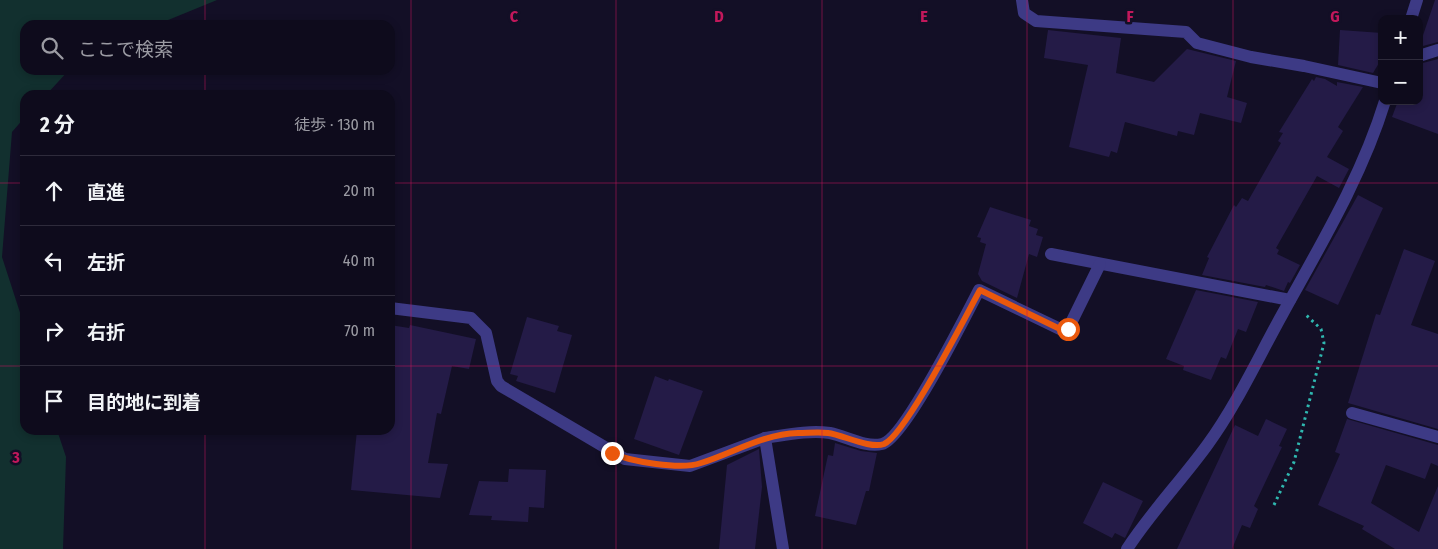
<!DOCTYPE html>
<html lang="ja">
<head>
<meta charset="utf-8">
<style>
	body { margin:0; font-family:"Fira Sans Condensed","Noto Sans JP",sans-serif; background:#1c1929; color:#f1f3f6 }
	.controls { position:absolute; right:15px; top:15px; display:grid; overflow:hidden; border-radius:10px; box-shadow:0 2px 8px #0003 }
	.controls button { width:45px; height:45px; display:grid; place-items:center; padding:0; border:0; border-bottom:1px solid #2e2b3b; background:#0e0b1c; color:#f1f3f6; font:25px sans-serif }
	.stop { position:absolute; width:15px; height:15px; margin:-11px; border:4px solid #ea580c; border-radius:50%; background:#fff }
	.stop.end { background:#ea580c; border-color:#fff; box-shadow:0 1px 5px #0008 }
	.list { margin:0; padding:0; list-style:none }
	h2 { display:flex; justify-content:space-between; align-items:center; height:65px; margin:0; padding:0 20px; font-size:21px }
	h2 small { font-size:16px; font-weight:400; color:#9b9ba3 }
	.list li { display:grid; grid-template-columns:32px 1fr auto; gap:15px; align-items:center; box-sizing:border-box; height:70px; padding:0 20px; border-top:1px solid #2e2b3b }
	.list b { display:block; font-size:19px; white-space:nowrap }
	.list em { font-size:16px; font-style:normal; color:#9b9ba3 }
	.icon { flex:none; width:28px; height:28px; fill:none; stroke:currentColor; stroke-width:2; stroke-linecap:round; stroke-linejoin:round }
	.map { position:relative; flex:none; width:1438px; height:549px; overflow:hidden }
	.search { position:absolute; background:#0e0b1c; box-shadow:0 2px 8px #0003; left:20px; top:20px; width:375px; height:55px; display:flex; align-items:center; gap:12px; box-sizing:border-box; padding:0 18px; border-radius:15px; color:#9b9ba3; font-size:19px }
	.panel { position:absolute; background:#0e0b1c; box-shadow:0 2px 8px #0003; left:20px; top:90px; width:375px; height:345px; border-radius:15px }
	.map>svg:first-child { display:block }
	.green { fill:#12302f }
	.building { fill:#241b47 }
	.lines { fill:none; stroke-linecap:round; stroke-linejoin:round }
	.path { stroke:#2fb8b0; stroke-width:3; stroke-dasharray:2.5 4; stroke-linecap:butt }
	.service { stroke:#3d3a85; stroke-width:12 }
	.minor { stroke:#3d3a85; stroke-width:12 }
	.route { stroke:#ea580c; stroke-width:6 }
	.grid { fill:none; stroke:#c2185b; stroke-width:1; stroke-opacity:0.55 }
	.grid-label { font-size:16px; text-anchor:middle; font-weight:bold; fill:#c2185b; stroke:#130f26; stroke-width:5; stroke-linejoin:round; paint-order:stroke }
</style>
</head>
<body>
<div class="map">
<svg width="1438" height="549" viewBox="0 0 1438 549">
	<rect width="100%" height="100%" fill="#130f26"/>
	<polygon class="green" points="0,0 217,0 156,25 25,25 25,70 69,70 46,95 25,95 25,117 12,132 2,257 25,328 25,430 57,430 66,457 63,549 0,549"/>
	<g class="building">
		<polygon points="1435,0 1438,0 1438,42 1419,47"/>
		<polygon points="1048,30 1121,38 1116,73 1154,82 1187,49 1236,61 1227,97 1247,103 1241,123 1200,113 1194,135 1178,131 1177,136 1125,122 1117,153 1111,151 1109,157 1069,147 1088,65 1044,58"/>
		<polygon points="1340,30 1382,33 1382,58 1373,73 1338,65"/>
		<polygon points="1438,59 1438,134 1392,117 1398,101 1419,101 1419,64"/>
		<polygon points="1316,77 1325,79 1337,86 1337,82 1363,87 1338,127 1343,131 1327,157 1349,169 1339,188 1317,176 1276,248 1279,250 1277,254 1300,265 1290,283 1288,282 1284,291 1266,285 1265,287 1202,275 1209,258 1207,257 1234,205 1236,207 1242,198 1248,201 1281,143 1278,141 1283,133 1279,132 1312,79 1314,81"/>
		<polygon points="1358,195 1383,208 1338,305 1305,290"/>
		<polygon points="990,207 1031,220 1029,226 1038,229 1036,235 1043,237 1037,257 1029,254 1017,298 982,281 978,274 986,244 980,242 981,238 977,237"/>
		<polygon points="1404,249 1435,261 1411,325 1438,334 1438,429 1348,403 1376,314 1380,315"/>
		<polygon points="1196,290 1258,302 1246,332 1238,329 1226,359 1221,357 1211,380 1183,370 1184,366 1166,359"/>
		<polygon points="527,317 559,326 557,331 572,335 555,393 516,381 518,376 510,374"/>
		<polygon points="390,325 409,328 410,325 476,339 469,369 452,366 441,414 437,413 428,463 448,464 440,498 351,490 357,430 390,430"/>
		<polygon points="655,376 668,381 669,379 703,391 679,455 634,439"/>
		<polygon points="1266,419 1287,429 1279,446 1282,447 1254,506 1258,509 1250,528 1242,525 1232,549 1177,549 1235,425 1258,436"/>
		<polygon points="1347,419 1438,445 1438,466 1431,463 1425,479 1386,465 1371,503 1419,532 1438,486 1438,549 1395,549 1362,529 1364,526 1318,505 1340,454 1335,452"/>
		<polygon points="835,443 861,451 877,453 869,491 866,491 856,525 815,516 828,455 833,456"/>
		<polygon points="759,449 762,487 755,549 719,549 727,465"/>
		<polygon points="509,469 546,470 544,508 529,507 528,522 491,520 492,516 469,515 479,481 508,482"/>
		<polygon points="1103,482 1143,501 1125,538 1115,533 1112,538 1083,523"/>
	</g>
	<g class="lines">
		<polyline class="path" points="1274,505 1294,462 1324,343 1321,329 1305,314"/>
		<g class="service">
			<polyline points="1022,0 1024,13 1036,21 1186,32 1197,43 1251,57 1304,66 1382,83"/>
			<polyline points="1419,56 1438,50"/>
			<polyline points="1051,254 1290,300"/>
			<polyline points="1352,413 1438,437"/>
			<path d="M765,438c21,-3 43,-8 65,-5 16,3 35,15 52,11 22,-5 84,-129 97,-154l81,39h8l32,-65"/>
		</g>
		<g class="minor">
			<polyline points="1411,19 1417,0"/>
			<polyline points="390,308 471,318 486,333 497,381 501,386 625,459 690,466 765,438 783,549"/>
			<path d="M1127,549c24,-37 55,-69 81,-105 29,-40 51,-88 75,-131 38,-69 79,-137 102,-212"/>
		</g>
	</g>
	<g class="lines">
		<path class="route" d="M612,453c19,9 69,17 89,10 32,-10 62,-29 97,-30 10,0 21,-1 30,0 15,2 42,16 56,11 22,-10 81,-127 96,-154l80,39h8"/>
	</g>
	<path class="grid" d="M205,0v25M411,0v549M616,0v549M822,0v549M1027,0v549M1233,0v549M205,70v25M0,183h25M390,183h1048M0,366h25M390,366h1048M205,430v119"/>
	<g class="grid-label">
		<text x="514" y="22">C</text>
		<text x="719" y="22">D</text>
		<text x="924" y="22">E</text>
		<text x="1130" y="22">F</text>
		<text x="1335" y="22">G</text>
		<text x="16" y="463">3</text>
	</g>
</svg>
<div class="controls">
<button>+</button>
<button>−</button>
</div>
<div class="stop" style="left:1068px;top:329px"></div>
<div class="stop end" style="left:612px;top:453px"></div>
<div class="search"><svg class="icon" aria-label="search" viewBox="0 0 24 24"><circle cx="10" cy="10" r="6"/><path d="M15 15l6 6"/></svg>ここで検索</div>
<section class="panel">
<h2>2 分<small>徒歩 · 130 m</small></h2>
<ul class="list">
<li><svg class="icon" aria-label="ahead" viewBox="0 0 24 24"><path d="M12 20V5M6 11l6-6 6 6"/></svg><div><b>直進</b></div><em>20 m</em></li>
<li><svg class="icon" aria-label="left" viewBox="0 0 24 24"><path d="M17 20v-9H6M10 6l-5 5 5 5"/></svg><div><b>左折</b></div><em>40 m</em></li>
<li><svg class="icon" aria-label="right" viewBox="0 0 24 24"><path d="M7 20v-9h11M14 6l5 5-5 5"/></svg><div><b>右折</b></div><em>70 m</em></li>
<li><svg class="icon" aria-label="arrive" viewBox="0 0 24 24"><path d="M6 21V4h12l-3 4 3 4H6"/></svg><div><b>目的地に到着</b></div></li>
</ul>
</section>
</div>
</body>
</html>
